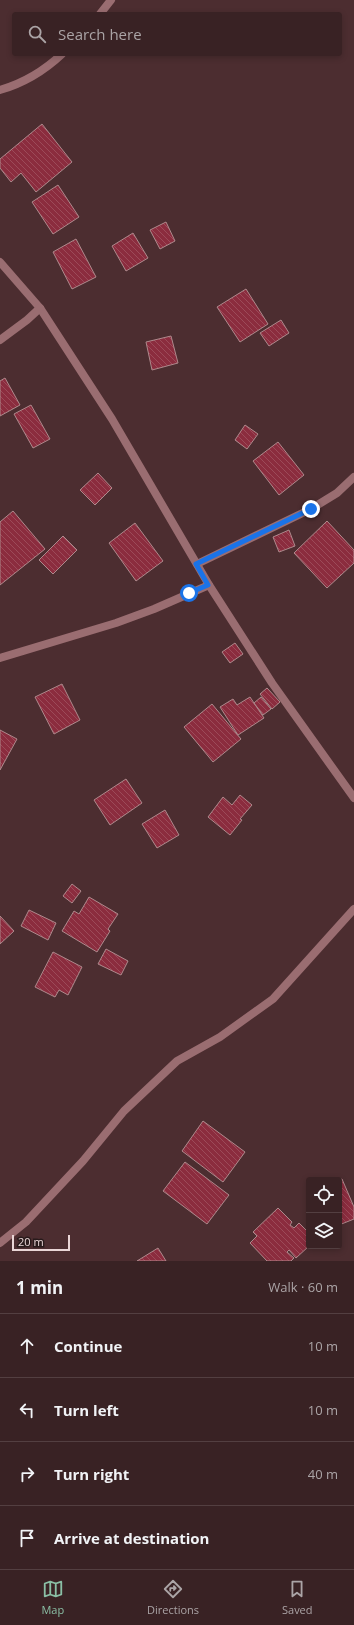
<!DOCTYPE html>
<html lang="en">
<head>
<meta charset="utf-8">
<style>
	body { margin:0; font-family:"Open Sans",sans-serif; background:#402a2c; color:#f1f3f6 }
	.controls { position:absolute; right:12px; bottom:12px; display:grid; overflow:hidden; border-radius:4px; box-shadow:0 2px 6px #0003 }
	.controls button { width:36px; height:36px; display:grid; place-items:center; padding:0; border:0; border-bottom:1px solid #533f41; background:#392224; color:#f1f3f6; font:20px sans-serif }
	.scale { position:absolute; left:12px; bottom:10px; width:58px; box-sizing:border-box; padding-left:4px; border:2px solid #ead6d7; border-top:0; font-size:11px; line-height:14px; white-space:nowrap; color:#ead6d7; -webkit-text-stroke:3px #281a1b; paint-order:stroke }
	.stop { position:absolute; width:12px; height:12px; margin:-9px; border:3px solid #1a73e8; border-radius:50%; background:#fff }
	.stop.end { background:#1a73e8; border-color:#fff; box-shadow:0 1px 4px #0008 }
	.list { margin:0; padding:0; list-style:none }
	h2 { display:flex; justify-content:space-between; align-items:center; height:52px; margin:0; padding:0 16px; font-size:17px }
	h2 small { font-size:13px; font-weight:400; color:#aba4a6 }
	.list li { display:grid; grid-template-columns:26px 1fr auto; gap:12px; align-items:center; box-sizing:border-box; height:64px; padding:0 16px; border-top:1px solid #533f41 }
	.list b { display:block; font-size:15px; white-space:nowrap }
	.list em { font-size:13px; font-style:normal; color:#aba4a6 }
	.icon { flex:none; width:22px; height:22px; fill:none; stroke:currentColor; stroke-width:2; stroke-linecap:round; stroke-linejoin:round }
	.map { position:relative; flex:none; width:354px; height:1261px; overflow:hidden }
	.search { position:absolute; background:#392224; box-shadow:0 2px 6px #0003; left:12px; right:12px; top:12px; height:44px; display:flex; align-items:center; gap:10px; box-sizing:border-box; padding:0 14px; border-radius:4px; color:#aba4a6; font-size:15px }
	.sheet { height:308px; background:#392224 }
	nav { display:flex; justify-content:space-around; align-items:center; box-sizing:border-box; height:56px; border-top:1px solid #533f41; background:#392224; font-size:11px; color:#aba4a6 }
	nav a { display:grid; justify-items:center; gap:2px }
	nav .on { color:#8abfa5 }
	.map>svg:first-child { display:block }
	.building { fill:url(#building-back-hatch); stroke:#ae898c }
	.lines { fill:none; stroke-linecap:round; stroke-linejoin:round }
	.street { stroke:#9a6d71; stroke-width:8 }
	.route { stroke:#1a73e8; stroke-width:5 }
</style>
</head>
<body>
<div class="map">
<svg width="354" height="1261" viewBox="0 0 354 1261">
	<defs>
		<pattern id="building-back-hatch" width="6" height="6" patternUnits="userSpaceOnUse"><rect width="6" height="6" fill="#8b2c3e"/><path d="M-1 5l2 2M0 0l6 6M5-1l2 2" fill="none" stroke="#9c4a59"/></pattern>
	</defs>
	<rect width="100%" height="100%" fill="#4c2d30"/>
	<g class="building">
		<polygon points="42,124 72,162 36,192 21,173 11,182 0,168 0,159"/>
		<polygon points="58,185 79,217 53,234 32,202"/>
		<polygon points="166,222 175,241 160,249 150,230"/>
		<polygon points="133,233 148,258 126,271 112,246"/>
		<polygon points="76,239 96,277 72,289 53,252"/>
		<polygon points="246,289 268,324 240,342 217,307"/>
		<polygon points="281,320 289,333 269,346 260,333"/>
		<polygon points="171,336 178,363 152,370 146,342"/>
		<polygon points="5,378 20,405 0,416 0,381"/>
		<polygon points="31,405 50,439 33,448 14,414"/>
		<polygon points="245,425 258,434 247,449 235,440"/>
		<polygon points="278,442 304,475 279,495 253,461"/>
		<polygon points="98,473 112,488 95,505 80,490"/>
		<polygon points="13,511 45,549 0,585 0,522"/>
		<polygon points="327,521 354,550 354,563 327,588 294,553"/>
		<polygon points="135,523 163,561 136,581 109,543"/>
		<polygon points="289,530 295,546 279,552 273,537"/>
		<polygon points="63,536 77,550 53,574 39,560"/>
		<polygon points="235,643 243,654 230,663 222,652"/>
		<polygon points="62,684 80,720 54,734 35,697"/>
		<polygon points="267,688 280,702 272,709 260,694"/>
		<polygon points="250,697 264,718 238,735 220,707 233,699 237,705"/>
		<polygon points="261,697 271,709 263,715 254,703"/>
		<polygon points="212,704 241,739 213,762 184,727"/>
		<polygon points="0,730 17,739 0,770"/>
		<polygon points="126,779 142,803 110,825 94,800"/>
		<polygon points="240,795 252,805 240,819 242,820 230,835 208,817 223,797 232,805"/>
		<polygon points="165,810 179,835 157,848 142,824"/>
		<polygon points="72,884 81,891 72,903 63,896"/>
		<polygon points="89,897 118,914 108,929 110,931 97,952 62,931 74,911 79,914"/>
		<polygon points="29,910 56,923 48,940 21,926"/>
		<polygon points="0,916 14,931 0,944"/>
		<polygon points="106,949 128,961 121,975 98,964"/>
		<polygon points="53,952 82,967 68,995 59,990 55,997 35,987"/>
		<polygon points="203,1121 245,1152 223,1182 182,1151"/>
		<polygon points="185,1162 229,1195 207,1224 163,1191"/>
		<polygon points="342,1179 354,1207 354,1219 339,1225 339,1180"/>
		<polygon points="278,1208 292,1222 290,1225 294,1228 299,1223 309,1233 309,1246 296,1258 289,1250 287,1252 294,1258 291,1261 267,1261 250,1243 257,1236 253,1232"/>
		<polygon points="158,1248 166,1261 137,1261"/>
	</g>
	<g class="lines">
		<g class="street">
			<polyline points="100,14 111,0"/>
			<path d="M0,90c24,-7 44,-19 62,-36"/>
			<polyline points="0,262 40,308 112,419 209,585 272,683 354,798"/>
			<polyline points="0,340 27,320 40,308"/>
			<polyline points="197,564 311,509 337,493 354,477"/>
			<polyline points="0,658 116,623 154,609 209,585"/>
			<polyline points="0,1243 26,1222 83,1161 124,1111 177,1061 220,1037 273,999 354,909"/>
		</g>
	</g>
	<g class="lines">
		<polyline class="route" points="189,593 208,585 196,564 311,509"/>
	</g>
</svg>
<div class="controls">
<button><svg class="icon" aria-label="locate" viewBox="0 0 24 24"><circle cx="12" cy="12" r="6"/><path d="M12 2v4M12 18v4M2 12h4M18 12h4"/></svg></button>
<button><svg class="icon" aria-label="layers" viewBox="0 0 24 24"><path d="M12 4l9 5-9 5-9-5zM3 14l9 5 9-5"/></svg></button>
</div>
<div class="scale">20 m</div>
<div class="stop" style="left:189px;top:593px"></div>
<div class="stop end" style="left:311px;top:509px"></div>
<div class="search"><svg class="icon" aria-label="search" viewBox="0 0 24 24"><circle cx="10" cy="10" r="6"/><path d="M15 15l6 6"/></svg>Search here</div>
</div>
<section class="sheet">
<h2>1 min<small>Walk · 60 m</small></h2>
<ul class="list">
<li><svg class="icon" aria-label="ahead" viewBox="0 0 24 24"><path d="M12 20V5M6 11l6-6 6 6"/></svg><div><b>Continue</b></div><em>10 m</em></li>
<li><svg class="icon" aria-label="left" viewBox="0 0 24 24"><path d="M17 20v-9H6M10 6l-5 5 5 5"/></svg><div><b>Turn left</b></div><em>10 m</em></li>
<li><svg class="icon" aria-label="right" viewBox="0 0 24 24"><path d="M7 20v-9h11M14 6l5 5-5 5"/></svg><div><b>Turn right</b></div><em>40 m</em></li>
<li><svg class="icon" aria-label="arrive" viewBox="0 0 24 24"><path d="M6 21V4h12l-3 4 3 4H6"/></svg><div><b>Arrive at destination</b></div></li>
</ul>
</section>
<nav>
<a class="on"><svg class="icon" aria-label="map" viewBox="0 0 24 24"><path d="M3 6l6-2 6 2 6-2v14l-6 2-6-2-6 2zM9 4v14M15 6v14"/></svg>Map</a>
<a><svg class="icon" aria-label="directions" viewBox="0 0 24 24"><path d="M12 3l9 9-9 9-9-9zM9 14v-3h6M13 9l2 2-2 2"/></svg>Directions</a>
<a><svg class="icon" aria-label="saved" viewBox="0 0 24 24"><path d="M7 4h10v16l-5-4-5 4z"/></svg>Saved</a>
</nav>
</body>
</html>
